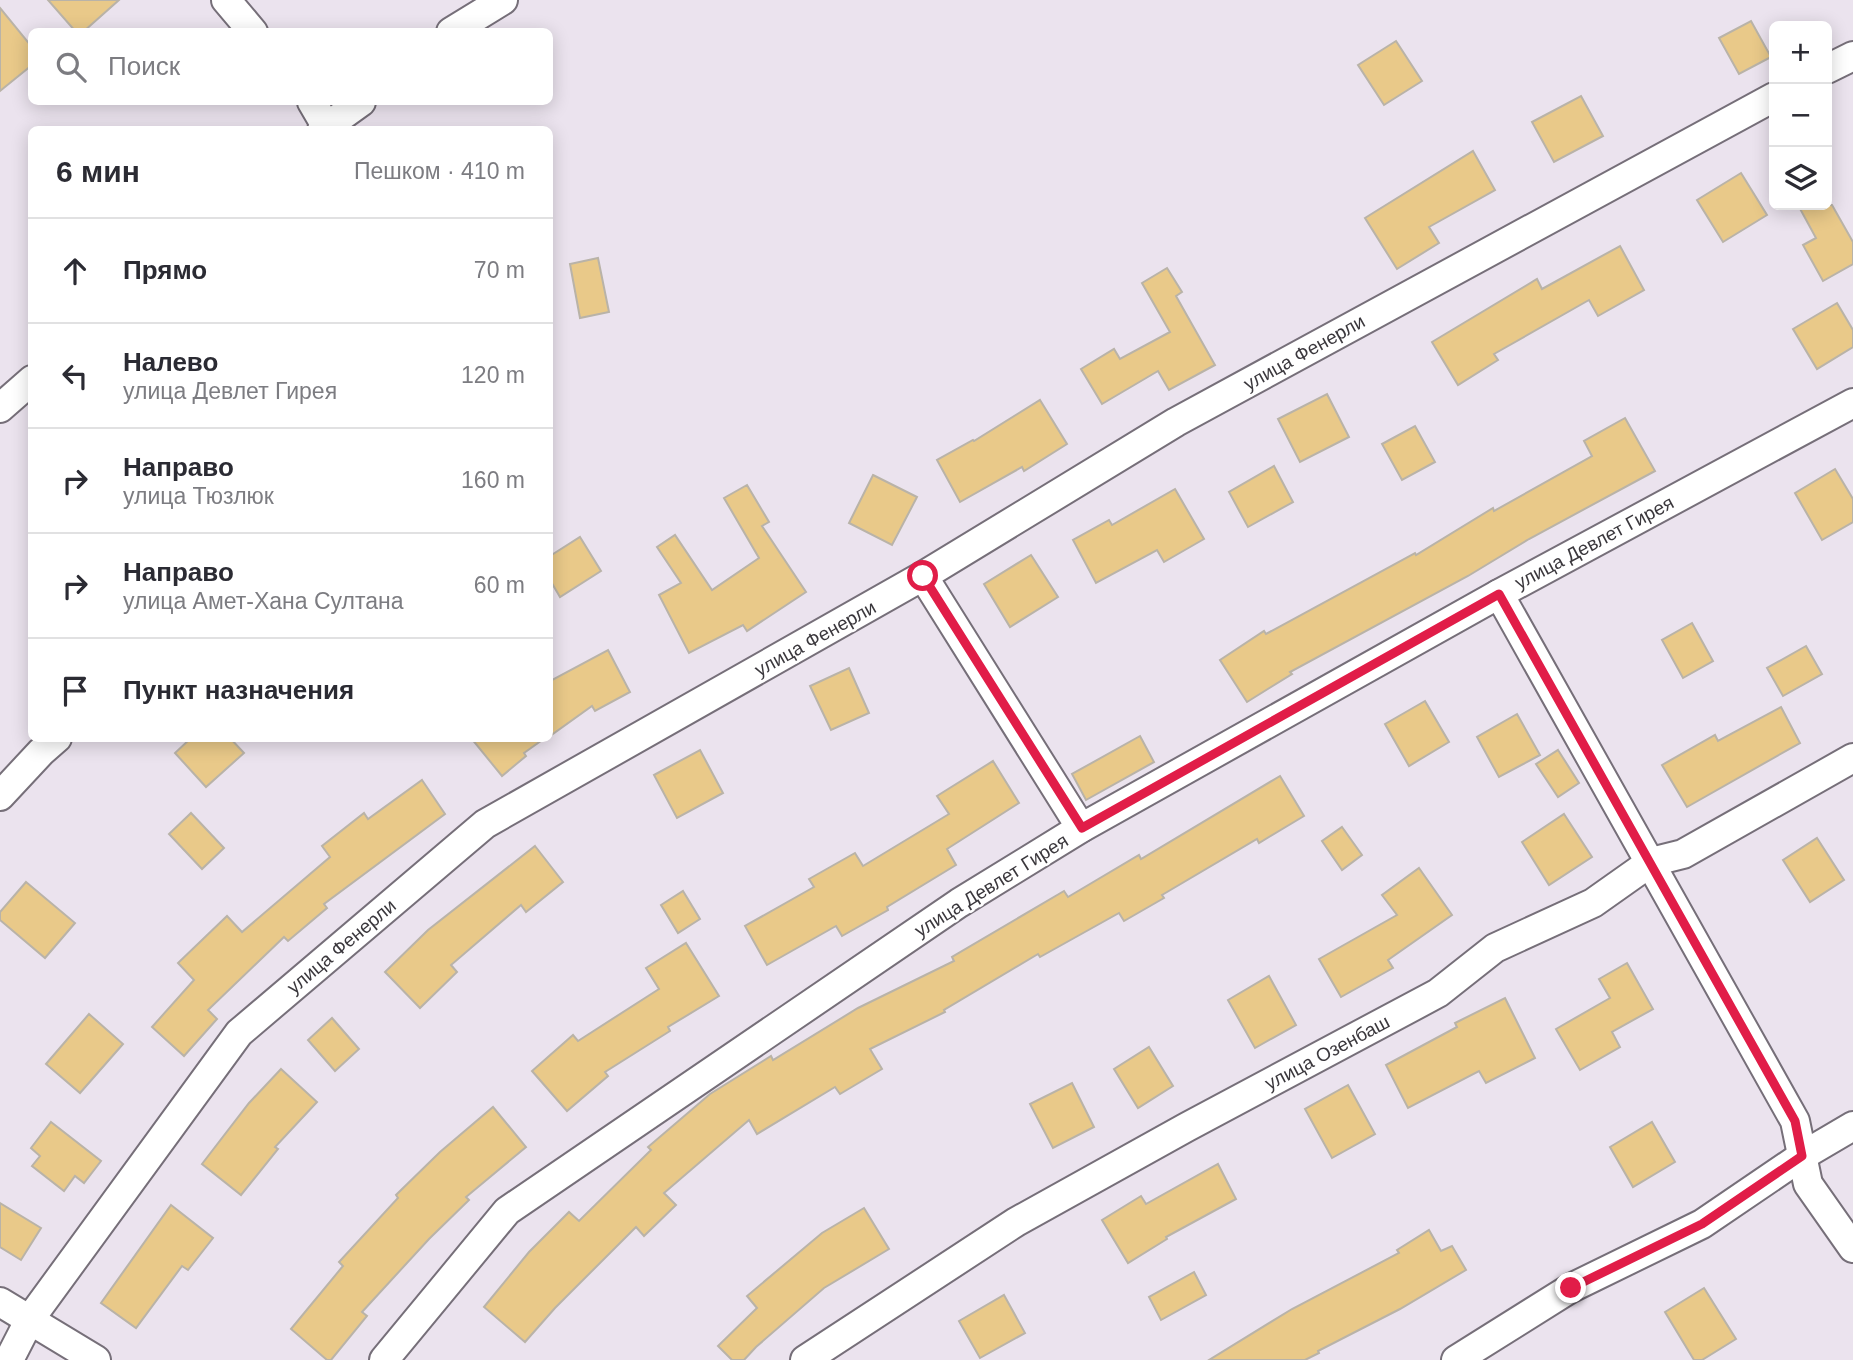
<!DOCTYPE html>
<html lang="ru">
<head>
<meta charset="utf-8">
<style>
	body { margin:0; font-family:Helvetica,sans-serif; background:#f7f7f7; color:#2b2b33 }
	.controls { position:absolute; right:21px; top:21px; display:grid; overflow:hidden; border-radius:10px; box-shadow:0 4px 18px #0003 }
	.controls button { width:63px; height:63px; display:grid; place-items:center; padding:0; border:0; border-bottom:2px solid #e1e1e2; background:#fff; color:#2b2b33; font:35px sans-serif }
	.stop { position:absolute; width:21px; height:21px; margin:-16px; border:5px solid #e11d48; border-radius:50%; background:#fff }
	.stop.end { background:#e11d48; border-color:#fff; box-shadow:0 2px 7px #0008 }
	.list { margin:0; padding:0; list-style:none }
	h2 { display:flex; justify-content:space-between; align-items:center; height:91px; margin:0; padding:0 28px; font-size:30px }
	h2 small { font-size:23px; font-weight:400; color:#7c7c81 }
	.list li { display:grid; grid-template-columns:46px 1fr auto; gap:21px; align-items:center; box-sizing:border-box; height:105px; padding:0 28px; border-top:2px solid #e1e1e2 }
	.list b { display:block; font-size:26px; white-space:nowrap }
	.list p { margin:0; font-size:23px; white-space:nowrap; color:#7c7c81 }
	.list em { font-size:23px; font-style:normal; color:#7c7c81 }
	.icon { flex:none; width:38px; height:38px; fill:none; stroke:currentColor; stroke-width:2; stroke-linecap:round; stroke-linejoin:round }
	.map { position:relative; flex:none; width:1853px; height:1360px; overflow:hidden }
	.search { position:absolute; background:#fff; box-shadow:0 4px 18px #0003; left:28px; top:28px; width:525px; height:77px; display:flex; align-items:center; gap:18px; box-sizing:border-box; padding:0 24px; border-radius:10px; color:#7c7c81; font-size:26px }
	.panel { position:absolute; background:#fff; box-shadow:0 4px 18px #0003; left:28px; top:126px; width:525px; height:616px; border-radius:10px }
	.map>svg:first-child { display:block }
	.building { fill:#e9c989; stroke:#b9b3a8; stroke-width:2 }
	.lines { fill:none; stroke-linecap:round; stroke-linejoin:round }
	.minor-casing { stroke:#766f79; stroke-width:32 }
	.minor { stroke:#fff; stroke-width:28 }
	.route { stroke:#e11d48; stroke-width:9 }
	.labels { text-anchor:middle; stroke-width:5; stroke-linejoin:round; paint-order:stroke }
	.street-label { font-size:19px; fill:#3b383d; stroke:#fff }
</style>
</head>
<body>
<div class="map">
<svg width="1853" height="1360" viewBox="0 0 1853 1360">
	<rect width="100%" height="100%" fill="#ebe3ee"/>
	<g class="building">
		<polygon points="48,0 119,0 83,32 76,32"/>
		<polygon points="0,8 32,47 32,65 0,91"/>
		<polygon points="1751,21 1771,57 1739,74 1719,38"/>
		<polygon points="1396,41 1422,81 1384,105 1358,65"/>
		<polygon points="1581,96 1603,136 1554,162 1532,122"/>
		<polygon points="1473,151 1495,190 1429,227 1439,243 1397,269 1365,218"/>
		<polygon points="1741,173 1767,215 1723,242 1697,200"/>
		<polygon points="1798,205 1832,205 1853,242 1853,264 1823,281 1803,245 1816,238"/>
		<polygon points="1620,246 1644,290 1598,316 1589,300 1494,354 1498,360 1458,385 1432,342 1537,279 1542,289"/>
		<polygon points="598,258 609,312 580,318 570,264"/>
		<polygon points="1167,268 1182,292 1176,296 1215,365 1169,390 1158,371 1102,404 1081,369 1114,349 1120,359 1170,332 1142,283"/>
		<polygon points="1837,303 1853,330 1853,347 1817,369 1793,329"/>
		<polygon points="1327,394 1349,437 1300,462 1278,419"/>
		<polygon points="1040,400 1067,444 1024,471 1022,467 960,502 937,460 973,440 974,441"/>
		<polygon points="1625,418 1655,471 1529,539 1468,576 1290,672 1292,674 1247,702 1220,660 1264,631 1266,634 1415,553 1416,555 1493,508 1494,511 1592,456 1584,441"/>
		<polygon points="1415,426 1435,462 1402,480 1382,444"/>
		<polygon points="1274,466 1293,502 1248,527 1229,492"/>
		<polygon points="1835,469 1853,499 1853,522 1822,540 1795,493"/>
		<polygon points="873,475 917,497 892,545 849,523"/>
		<polygon points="747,485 769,522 762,526 806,592 747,631 743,625 689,653 659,595 681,583 657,547 675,535 712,590 759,558 724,498"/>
		<polygon points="1175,489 1204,539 1164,562 1157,550 1096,583 1073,540 1109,520 1112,525"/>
		<polygon points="580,537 601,571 560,597 550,580 550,556"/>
		<polygon points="1031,555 1058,597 1010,627 984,584"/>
		<polygon points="1692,623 1713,661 1683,678 1662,640"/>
		<polygon points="1806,646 1822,674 1783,696 1767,668"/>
		<polygon points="608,650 630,692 595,711 592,706 550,736 550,681"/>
		<polygon points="849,668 869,713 831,730 810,686"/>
		<polygon points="1425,701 1449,742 1409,766 1385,724"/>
		<polygon points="1781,707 1800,743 1687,807 1662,765 1715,735 1718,741"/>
		<polygon points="1517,714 1540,755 1499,777 1477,737"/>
		<polygon points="1140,736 1154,762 1086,800 1072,774"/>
		<polygon points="191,738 230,738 244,753 206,787 175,753"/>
		<polygon points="471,738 545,738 524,753 526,756 502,776"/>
		<polygon points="700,750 723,793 677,818 654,775"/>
		<polygon points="1558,750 1579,783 1558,797 1536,764"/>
		<polygon points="993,761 1019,803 947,849 956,865 887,907 888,910 842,936 836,926 767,965 745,926 814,887 809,879 855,853 863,866 949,814 937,796"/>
		<polygon points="1280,776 1304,816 1259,843 1257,839 1162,895 1164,898 1124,921 1119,913 1040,957 1038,954 944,1010 945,1012 870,1049 882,1069 840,1094 835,1087 757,1134 749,1120 664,1193 676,1205 644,1236 636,1227 555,1308 525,1342 484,1307 529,1252 569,1212 579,1221 651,1150 648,1147 710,1094 771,1056 773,1060 858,1008 954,961 952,957 1064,891 1068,897 1139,855 1141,859"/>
		<polygon points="422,780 445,814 324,904 327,908 288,941 284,937 208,1010 217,1019 184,1056 152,1027 194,980 178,963 227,916 242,932 330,857 322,846 364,813 368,819"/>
		<polygon points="191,813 224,848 202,869 169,834"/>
		<polygon points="1564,814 1592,857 1549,885 1522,842"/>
		<polygon points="1342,827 1362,855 1342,870 1322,841"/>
		<polygon points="1817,838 1844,880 1810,902 1783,860"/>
		<polygon points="535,846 563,882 526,912 521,905 451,965 457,972 420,1008 385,972 428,930"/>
		<polygon points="1419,868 1452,915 1388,960 1393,968 1341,997 1319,959 1397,915 1382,895"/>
		<polygon points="26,882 75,923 45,958 0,920 0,912"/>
		<polygon points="683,891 700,919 678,933 661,905"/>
		<polygon points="686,943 719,996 668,1027 670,1031 605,1072 608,1076 567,1111 532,1071 573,1035 578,1041 659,989 646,968"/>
		<polygon points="1627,963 1653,1009 1612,1032 1620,1047 1580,1070 1556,1029 1610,998 1599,979"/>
		<polygon points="1269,976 1296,1025 1255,1048 1228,1000"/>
		<polygon points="1505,998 1535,1058 1486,1083 1479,1071 1408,1108 1386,1065 1457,1027 1455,1023"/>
		<polygon points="89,1014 123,1044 80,1093 46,1064"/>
		<polygon points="332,1018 359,1049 335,1071 308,1040"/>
		<polygon points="1149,1047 1173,1086 1138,1108 1114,1069"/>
		<polygon points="281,1069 317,1102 275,1147 278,1149 241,1195 202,1164 249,1103"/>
		<polygon points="1072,1083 1094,1127 1053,1148 1030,1104"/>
		<polygon points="1348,1085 1375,1134 1332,1158 1305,1109"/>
		<polygon points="493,1107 526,1147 466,1197 469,1200 429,1239 362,1312 367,1316 331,1360 327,1360 291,1329 343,1266 339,1262 398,1198 396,1195 440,1152"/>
		<polygon points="51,1122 101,1161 84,1183 75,1176 64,1191 32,1166 40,1156 31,1148"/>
		<polygon points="1652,1122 1675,1162 1633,1187 1610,1147"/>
		<polygon points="1218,1164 1236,1199 1166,1237 1167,1239 1128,1263 1102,1220 1141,1196 1146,1204"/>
		<polygon points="0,1203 41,1228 21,1260 0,1247"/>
		<polygon points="171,1205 213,1238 188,1270 182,1266 136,1328 101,1303"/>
		<polygon points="864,1208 889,1249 824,1288 756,1347 744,1360 732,1360 718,1346 757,1308 747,1296 822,1233"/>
		<polygon points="1429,1230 1441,1251 1452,1246 1466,1270 1400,1309 1318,1351 1319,1353 1305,1360 1209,1360 1292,1309 1399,1253 1397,1250"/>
		<polygon points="1194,1272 1206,1295 1161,1320 1149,1297"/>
		<polygon points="1704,1288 1736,1339 1702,1360 1694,1360 1665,1312"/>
		<polygon points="1004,1295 1025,1333 980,1358 959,1321"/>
	</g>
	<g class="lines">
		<g class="minor-casing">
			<g id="minor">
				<polyline points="226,0 253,32"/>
				<polyline points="451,32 503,0"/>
				<polyline points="1827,69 1853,56"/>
				<polyline points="312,102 326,126"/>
				<polyline points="322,130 361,102"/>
				<polyline points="0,408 32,380"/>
				<polyline points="923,576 1081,828"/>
				<polyline points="1499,594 1795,1121 1808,1184 1853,1248"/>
				<polyline points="0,796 41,752 57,738"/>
				<polyline points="0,1302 96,1360"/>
				<polyline points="9,1360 30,1319 239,1033 485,824 923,576 1176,422 1774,97"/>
				<polyline points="384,1360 507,1211 959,903 1081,828 1499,594 1853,403"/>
				<polyline points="805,1360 1016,1222 1187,1127 1438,993 1495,948 1593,903 1651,862 1683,854 1853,758"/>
				<polyline points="1456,1360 1571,1288 1702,1224 1802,1156 1853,1126"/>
			</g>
		</g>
		<use href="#minor" class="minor"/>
	</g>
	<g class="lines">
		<polyline class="route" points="923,576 1082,828 1499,594 1795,1121 1802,1156 1702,1224 1571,1288"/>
	</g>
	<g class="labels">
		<g class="street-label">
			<text transform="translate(1304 352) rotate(-29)" y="7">улица Фенерли</text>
			<text transform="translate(1594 542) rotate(-28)" y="7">улица Девлет Гирея</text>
			<text transform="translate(815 638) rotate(-29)" y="7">улица Фенерли</text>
			<text transform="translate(991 885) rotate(-32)" y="7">улица Девлет Гирея</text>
			<text transform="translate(341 946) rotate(-40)" y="7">улица Фенерли</text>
			<text transform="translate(1327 1052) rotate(-28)" y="7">улица Озенбаш</text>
		</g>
	</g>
</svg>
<div class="controls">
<button>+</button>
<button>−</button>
<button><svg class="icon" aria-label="layers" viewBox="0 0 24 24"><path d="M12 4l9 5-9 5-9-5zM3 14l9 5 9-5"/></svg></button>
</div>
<div class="stop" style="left:923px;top:576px"></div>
<div class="stop end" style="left:1571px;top:1288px"></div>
<div class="search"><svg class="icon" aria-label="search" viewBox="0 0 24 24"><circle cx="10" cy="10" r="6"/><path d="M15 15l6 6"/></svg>Поиск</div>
<section class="panel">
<h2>6 мин<small>Пешком · 410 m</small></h2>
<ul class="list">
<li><svg class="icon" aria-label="ahead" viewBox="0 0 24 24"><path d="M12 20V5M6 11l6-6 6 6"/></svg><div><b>Прямо</b></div><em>70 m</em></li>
<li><svg class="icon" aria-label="left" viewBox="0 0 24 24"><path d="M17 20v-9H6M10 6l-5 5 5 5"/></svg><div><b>Налево</b><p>улица Девлет Гирея</p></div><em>120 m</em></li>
<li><svg class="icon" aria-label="right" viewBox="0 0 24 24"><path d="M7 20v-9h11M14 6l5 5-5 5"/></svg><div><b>Направо</b><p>улица Тюзлюк</p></div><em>160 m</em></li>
<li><svg class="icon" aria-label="right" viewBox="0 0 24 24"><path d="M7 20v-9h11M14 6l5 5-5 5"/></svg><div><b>Направо</b><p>улица Амет-Хана Султана</p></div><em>60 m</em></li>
<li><svg class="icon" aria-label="arrive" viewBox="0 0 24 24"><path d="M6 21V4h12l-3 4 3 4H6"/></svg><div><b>Пункт назначения</b></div></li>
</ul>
</section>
</div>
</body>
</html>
